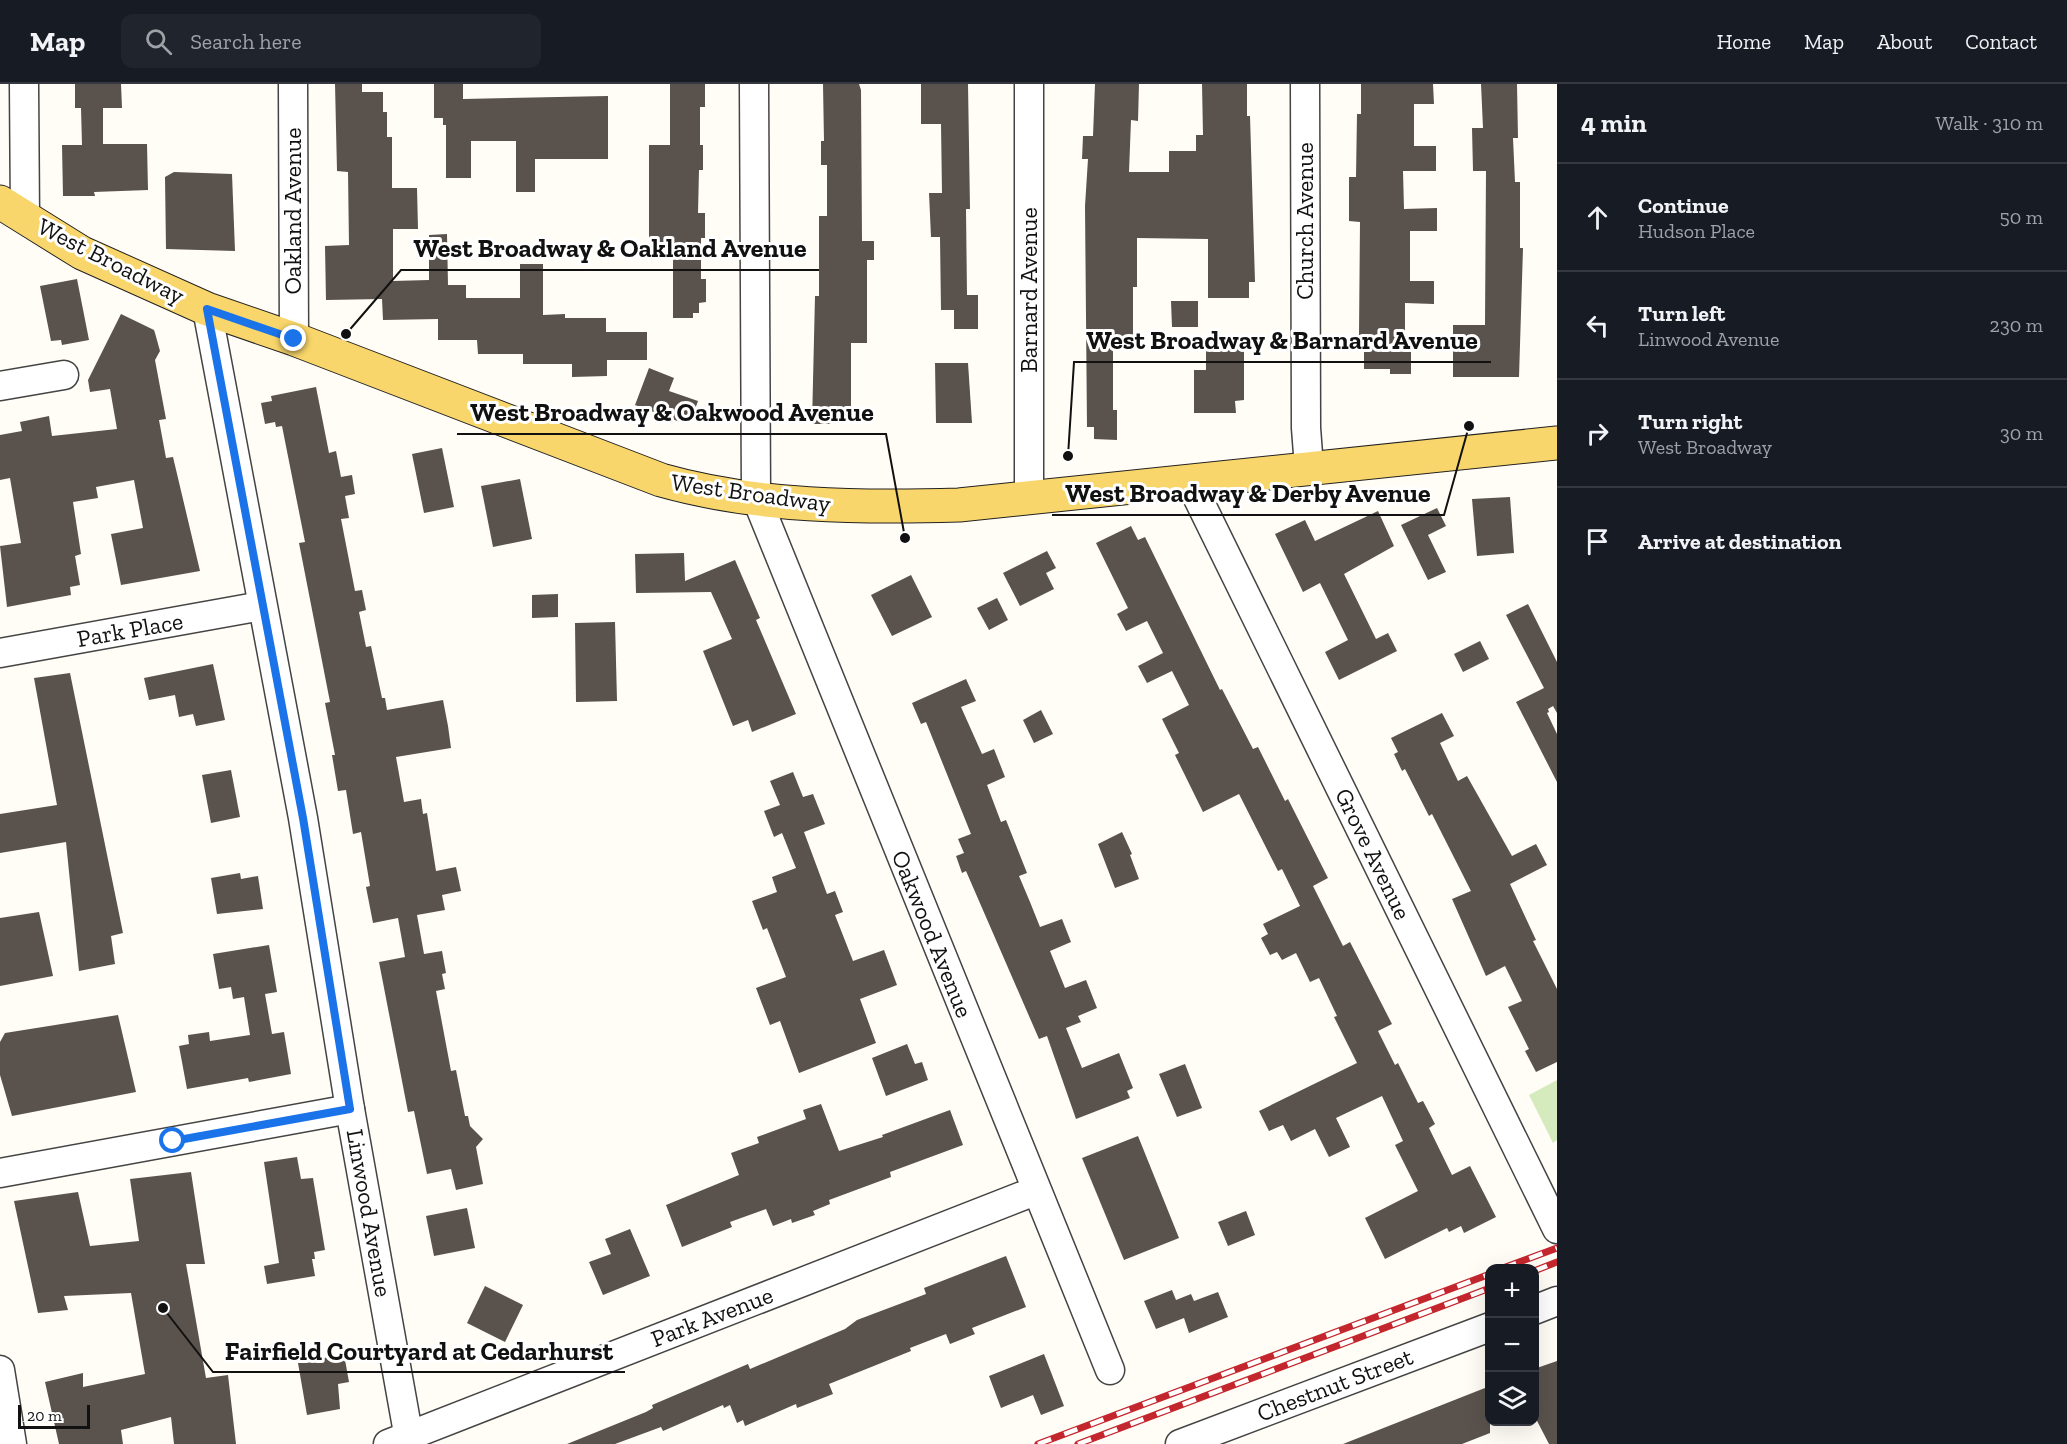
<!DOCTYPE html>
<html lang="en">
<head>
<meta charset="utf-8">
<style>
	body { margin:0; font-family:"Zilla Slab",serif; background:#20242c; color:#f1f3f6 }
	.controls { position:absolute; right:18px; bottom:18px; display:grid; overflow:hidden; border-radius:12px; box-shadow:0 6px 24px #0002 }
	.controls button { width:54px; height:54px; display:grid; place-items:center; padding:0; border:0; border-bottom:2px solid #363941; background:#171b24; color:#f1f3f6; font:30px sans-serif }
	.scale { position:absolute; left:18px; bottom:15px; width:72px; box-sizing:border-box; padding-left:6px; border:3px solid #111; border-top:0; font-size:16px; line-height:21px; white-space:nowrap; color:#111; -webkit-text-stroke:4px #fff; paint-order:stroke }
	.stop { position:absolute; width:18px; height:18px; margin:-14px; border:4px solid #1a73e8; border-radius:50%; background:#fff }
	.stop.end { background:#1a73e8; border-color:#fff; box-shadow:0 2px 6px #0008 }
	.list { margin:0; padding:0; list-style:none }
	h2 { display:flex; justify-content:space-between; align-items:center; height:78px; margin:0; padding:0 24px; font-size:26px }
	h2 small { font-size:20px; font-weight:400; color:#9ea1a6 }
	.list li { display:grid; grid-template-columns:39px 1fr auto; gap:18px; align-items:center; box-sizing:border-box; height:108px; padding:0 24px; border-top:2px solid #363941 }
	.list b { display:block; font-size:22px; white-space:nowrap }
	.list p { margin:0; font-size:20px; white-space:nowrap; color:#9ea1a6 }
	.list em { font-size:20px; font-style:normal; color:#9ea1a6 }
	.icon { flex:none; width:33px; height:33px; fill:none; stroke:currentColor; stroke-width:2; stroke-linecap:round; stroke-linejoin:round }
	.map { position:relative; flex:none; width:1557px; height:1360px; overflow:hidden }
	header { display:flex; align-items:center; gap:36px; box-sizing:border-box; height:84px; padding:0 30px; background:#171b24; border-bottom:2px solid #363941 }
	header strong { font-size:28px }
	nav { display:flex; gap:33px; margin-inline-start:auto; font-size:21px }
	.search { width:420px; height:54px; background:#20242c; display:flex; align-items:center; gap:15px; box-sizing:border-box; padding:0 21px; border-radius:12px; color:#9ea1a6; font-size:22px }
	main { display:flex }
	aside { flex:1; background:#171b24 }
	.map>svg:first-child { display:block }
	.green { fill:#d5ebbd }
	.building { fill:#5a524d }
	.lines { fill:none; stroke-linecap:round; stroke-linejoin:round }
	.minor-casing { stroke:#444; stroke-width:31 }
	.major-casing { stroke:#222; stroke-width:35 }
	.minor { stroke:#fff; stroke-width:28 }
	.major { stroke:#f9d66b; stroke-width:33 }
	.rail-casing { stroke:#c4262e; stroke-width:7 }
	.rail { stroke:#fff; stroke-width:4.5; stroke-dasharray:14; stroke-linecap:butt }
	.route { stroke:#1a73e8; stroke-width:8 }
	.labels { text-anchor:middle; stroke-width:6; stroke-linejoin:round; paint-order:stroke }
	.street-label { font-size:24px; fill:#111; stroke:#fff }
	.leader { fill:none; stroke:#111; stroke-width:2 }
	.callout-dot { fill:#111; stroke:#fff; stroke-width:2 }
	.callout-label { font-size:26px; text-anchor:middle; font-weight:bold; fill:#111; stroke:#fff; stroke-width:6; stroke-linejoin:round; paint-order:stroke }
</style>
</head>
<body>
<header>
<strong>Map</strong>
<div class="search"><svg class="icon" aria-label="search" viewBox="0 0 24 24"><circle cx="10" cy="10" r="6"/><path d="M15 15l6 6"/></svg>Search here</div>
<nav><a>Home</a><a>Map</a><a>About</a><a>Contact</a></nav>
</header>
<main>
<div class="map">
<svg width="1557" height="1360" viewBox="0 0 1557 1360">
	<rect width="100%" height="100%" fill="#fffdf5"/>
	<polygon class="green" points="1557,996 1557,1056 1553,1059 1529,1011"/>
	<g class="building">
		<polygon points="75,0 121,0 122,24 103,24 103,60 147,60 148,106 94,108 95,112 63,112 62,61 82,61 81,24 75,24"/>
		<polygon points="335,0 362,0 362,8 383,8 383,28 387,28 387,53 392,53 392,104 417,104 418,145 393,145 393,197 429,196 429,151 447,150 448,201 466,201 466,214 520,214 520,180 543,180 543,231 565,230 565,234 606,234 606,248 647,248 647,276 607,276 607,292 572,293 572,280 523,280 523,270 478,270 477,256 438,256 438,235 383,236 382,215 326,216 325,162 349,161 348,88 337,87"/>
		<polygon points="434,0 463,0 463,15 608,12 608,75 535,75 535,108 516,108 516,57 471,57 471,94 446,94 446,41 443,41 443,34 434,34"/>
		<polygon points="670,0 705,0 705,23 700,23 700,61 703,61 703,86 699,86 698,129 705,129 705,154 701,154 701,195 706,195 706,218 699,219 699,229 693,229 693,234 673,234 673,173 649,173 649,61 670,61"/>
		<polygon points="823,0 859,0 861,6 862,157 874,157 874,176 867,176 867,259 851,259 851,324 846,324 846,340 812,340 815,212 819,212 819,132 827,132 827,81 821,81 821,57 824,57"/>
		<polygon points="921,0 968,0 970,125 966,125 967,211 978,211 978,245 954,245 954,226 941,226 940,153 931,153 929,109 942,109 941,40 921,40"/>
		<polygon points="1095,0 1139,0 1138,37 1131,36 1129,88 1169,88 1169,67 1196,67 1196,51 1203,51 1202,0 1247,0 1247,32 1250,32 1255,198 1249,198 1249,214 1208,214 1208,155 1137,154 1137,203 1133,203 1133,259 1113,259 1113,326 1117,326 1117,356 1094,355 1094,343 1087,343 1085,122 1088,75 1082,75 1083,52 1093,52"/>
		<polygon points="1361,0 1433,0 1434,20 1414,20 1414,62 1436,62 1436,87 1403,87 1404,125 1437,124 1437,147 1410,147 1410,197 1434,197 1434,220 1405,219 1405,261 1411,261 1411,290 1390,290 1390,285 1364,285 1364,251 1359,251 1360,138 1349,137 1349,93 1356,93 1357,30 1361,30"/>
		<polygon points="1481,0 1517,0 1518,54 1513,54 1515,98 1520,98 1520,164 1523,164 1519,293 1453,293 1453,241 1485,241 1486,87 1473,87 1472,44 1483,44"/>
		<polygon points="174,88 232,90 235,167 166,165 165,93"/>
		<polygon points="77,195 89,256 62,261 61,256 51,257 40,202"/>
		<polygon points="1171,217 1198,217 1198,243 1172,243"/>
		<polygon points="121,230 154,246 155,249 160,267 155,276 166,335 159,336 166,374 173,373 200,487 121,501 111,450 143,444 134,396 96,403 98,414 73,418 81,470 75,472 80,501 70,503 71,511 7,523 0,462 21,459 10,394 0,396 0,351 22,347 20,338 49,332 52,352 117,345 110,305 90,308 88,296"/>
		<polygon points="1206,263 1244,263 1244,316 1235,317 1236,329 1194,329 1194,286 1206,286"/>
		<polygon points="935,279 968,279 972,339 936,339"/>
		<polygon points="649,284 674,294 669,307 698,317 690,339 681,336 680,338 635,321"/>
		<polygon points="316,303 329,369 336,367 341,393 352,391 355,410 345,412 349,434 341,435 355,507 362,506 366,526 359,528 366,563 371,562 382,614 385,614 387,626 443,616 448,642 451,664 396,673 404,718 421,715 423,730 427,729 436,787 456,783 461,807 442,811 445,826 417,831 424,870 442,867 446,889 442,890 445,905 436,907 451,987 456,986 465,1032 468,1032 470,1042 483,1055 476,1063 483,1100 456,1106 451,1085 427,1090 414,1027 408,1028 379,878 405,873 398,834 373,839 366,803 370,802 361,748 353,750 346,706 338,707 332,671 335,671 325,619 330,618 299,459 305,458 282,342 276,343 275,338 265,340 261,319 272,317 271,312"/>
		<polygon points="442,364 454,423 424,429 412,370"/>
		<polygon points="520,395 532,455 493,463 481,402"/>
		<polygon points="1510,413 1514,469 1477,472 1472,415"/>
		<polygon points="1437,424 1446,442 1428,451 1446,488 1428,496 1401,441"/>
		<polygon points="1378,427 1394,462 1344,490 1376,555 1388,549 1397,567 1339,596 1325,568 1348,556 1320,499 1303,508 1275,450 1305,436 1315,457"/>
		<polygon points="1131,442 1138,456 1145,453 1220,606 1222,605 1253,665 1258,663 1285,717 1288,715 1328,794 1313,802 1343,862 1350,858 1392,940 1378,947 1395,981 1398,979 1418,1019 1423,1017 1435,1040 1429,1044 1452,1091 1470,1082 1496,1133 1464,1149 1461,1142 1449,1148 1447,1144 1385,1175 1365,1134 1418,1107 1395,1061 1403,1057 1382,1012 1336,1034 1350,1063 1329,1073 1315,1045 1291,1057 1283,1041 1269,1047 1259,1027 1357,979 1334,933 1337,932 1319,894 1310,898 1296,869 1282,876 1277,868 1270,871 1261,854 1268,850 1263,840 1300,822 1282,785 1278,787 1239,710 1203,728 1175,671 1179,669 1162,635 1189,621 1172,587 1147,599 1138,582 1163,569 1147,537 1126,547 1117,530 1128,524 1096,459"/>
		<polygon points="1047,467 1056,484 1046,489 1054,505 1020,522 1003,489"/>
		<polygon points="684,469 685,497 735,476 760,534 756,536 796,630 752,648 748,636 733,642 703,567 732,555 711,508 636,509 635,470"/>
		<polygon points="911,491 932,533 892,552 871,511"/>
		<polygon points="558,510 558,533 532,534 532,511"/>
		<polygon points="997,514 1008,536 989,546 977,524"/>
		<polygon points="1528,520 1557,578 1557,629 1553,622 1548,625 1549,628 1547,629 1557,650 1557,698 1516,618 1544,604 1506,531"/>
		<polygon points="615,538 617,617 576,618 575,539"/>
		<polygon points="1480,557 1489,575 1463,588 1454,570"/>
		<polygon points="213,580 225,636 196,642 193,630 179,633 175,611 149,616 144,594"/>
		<polygon points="70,589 123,849 111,852 115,880 79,887 66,758 0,769 0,730 57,721 34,594"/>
		<polygon points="966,595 976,617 961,623 982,670 994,665 1005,693 987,701 1001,738 1006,736 1027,789 1019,792 1030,818 1040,843 1062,835 1071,858 1050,867 1065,904 1086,896 1097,924 1078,932 1081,938 1066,944 1082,984 1119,969 1133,1004 1127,1007 1130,1014 1076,1035 1047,952 1039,955 966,787 962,789 956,772 964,769 958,755 971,750 926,638 921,640 912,619"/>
		<polygon points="1041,626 1053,650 1034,659 1023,636"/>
		<polygon points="1442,629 1454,652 1440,659 1458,697 1467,692 1512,772 1536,760 1547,781 1510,800 1536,856 1533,857 1557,905 1557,978 1536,988 1525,967 1529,965 1508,923 1522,917 1505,882 1486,892 1452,815 1471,807 1432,730 1429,732 1405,685 1402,687 1394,670 1398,668 1391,654"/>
		<polygon points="231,686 240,733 211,739 202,691"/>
		<polygon points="793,688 803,713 813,710 825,740 804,748 827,810 835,807 843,828 835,831 853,877 884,866 897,901 860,915 876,959 799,989 780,937 770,941 756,904 786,893 767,844 763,846 752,817 777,808 772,793 796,784 782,749 774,753 764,727 780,721 770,697"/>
		<polygon points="1122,748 1132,770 1130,771 1139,795 1115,804 1098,760"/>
		<polygon points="240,789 241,795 258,792 263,825 217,830 211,794"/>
		<polygon points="39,828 53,892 0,902 0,834"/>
		<polygon points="269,861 277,908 265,910 272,950 284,948 291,990 249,998 248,994 187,1005 179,962 189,960 188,951 209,948 210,957 250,951 244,913 233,915 231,903 219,905 213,870"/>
		<polygon points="118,931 136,1008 12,1032 0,991 0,958 5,949"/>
		<polygon points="907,960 915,980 922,978 928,996 886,1012 872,974"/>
		<polygon points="1185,980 1202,1024 1177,1033 1159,990"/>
		<polygon points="821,1020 839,1067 883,1053 882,1051 950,1026 963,1061 890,1088 891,1093 829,1116 830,1120 813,1127 815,1131 792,1139 791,1135 773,1142 766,1125 730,1138 732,1143 682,1163 666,1121 739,1091 731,1069 759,1059 757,1053 806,1035 803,1026"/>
		<polygon points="1138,1052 1179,1154 1124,1176 1082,1074"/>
		<polygon points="297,1073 301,1095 313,1094 325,1166 314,1168 315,1175 312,1175 315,1192 267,1200 264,1182 279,1179 264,1078"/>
		<polygon points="191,1088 205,1180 186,1180 206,1294 228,1291 236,1360 174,1360 171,1333 121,1346 123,1360 59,1360 45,1298 83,1289 83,1303 145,1290 131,1209 64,1212 68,1226 38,1229 14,1117 78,1108 90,1162 139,1157 130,1095"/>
		<polygon points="467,1124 475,1164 434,1172 426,1132"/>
		<polygon points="1246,1127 1255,1151 1228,1162 1218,1138"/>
		<polygon points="630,1145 650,1192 603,1211 589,1178 611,1170 605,1155"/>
		<polygon points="1006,1172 1026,1223 972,1244 975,1250 950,1260 946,1250 910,1264 911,1267 829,1300 833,1310 797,1324 796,1320 745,1342 743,1336 737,1339 730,1321 724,1324 723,1321 663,1347 661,1343 615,1360 567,1360 646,1328 653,1324 652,1321 748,1280 750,1285 845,1245 857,1236 926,1210 924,1204"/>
		<polygon points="485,1202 523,1221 505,1258 467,1239"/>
		<polygon points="1172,1206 1176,1216 1191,1210 1194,1217 1218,1208 1228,1233 1189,1249 1184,1234 1156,1245 1144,1217"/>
		<polygon points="344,1270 349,1298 338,1300 340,1325 307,1331 298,1279"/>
		<polygon points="1044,1270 1064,1322 1041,1331 1033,1311 1001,1324 989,1292"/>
		<polygon points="1557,1277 1557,1360 1549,1360 1534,1331 1534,1285"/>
		<polygon points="1490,1302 1490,1349 1462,1360 1343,1360"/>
	</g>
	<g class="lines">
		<g class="minor-casing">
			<g id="minor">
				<polyline points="24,0 25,134"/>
				<polyline points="293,0 294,255"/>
				<polyline points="754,0 756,413 1110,1286"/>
				<polyline points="1305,0 1306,344 1309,383"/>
				<polyline points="207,225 303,734 350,1025 410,1360"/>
				<polyline points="0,302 64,291"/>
				<polyline points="1189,396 1557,1145"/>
				<polyline points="1029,413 1029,0"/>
				<polyline points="0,569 261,522"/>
				<polyline points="0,1089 350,1025"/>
				<polyline points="1534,1226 1557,1217"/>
				<polyline points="0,1286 12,1360"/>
				<polyline points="388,1360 1035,1107"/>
				<polyline points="1180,1360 1490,1243"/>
			</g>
		</g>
		<g class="major-casing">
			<path id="major" d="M0,118l82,51 125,56 87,30 367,141c95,27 200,28 298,25l598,-62"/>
		</g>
		<use href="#minor" class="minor"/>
		<use href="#major" class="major"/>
		<g class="rail-casing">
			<g id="rail">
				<polyline points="1503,1184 1557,1164"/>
				<polyline points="1534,1187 1557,1178"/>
				<polyline points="1038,1360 1490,1190"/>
				<polyline points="1078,1360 1490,1204"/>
			</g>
		</g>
		<use href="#rail" class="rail"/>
	</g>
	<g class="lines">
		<polyline class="route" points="173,1057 350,1025 303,734 207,225 294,255"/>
	</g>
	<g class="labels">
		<g class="street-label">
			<text transform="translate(293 127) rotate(-90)" y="8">Oakland Avenue</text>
			<text transform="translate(1305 137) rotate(-90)" y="8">Church Avenue</text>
			<text transform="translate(111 177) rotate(27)" y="8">West Broadway</text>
			<text transform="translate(1029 206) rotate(-90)" y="8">Barnard Avenue</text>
			<text transform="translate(751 409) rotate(8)" y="8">West Broadway</text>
			<text transform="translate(130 546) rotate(-10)" y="8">Park Place</text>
			<text transform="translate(1373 770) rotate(64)" y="8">Grove Avenue</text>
			<text transform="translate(932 850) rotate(68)" y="8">Oakwood Avenue</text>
			<text transform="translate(369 1129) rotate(80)" y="8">Linwood Avenue</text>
			<text transform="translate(712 1233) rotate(-21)" y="8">Park Avenue</text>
			<text transform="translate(1335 1301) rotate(-21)" y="8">Chestnut Street</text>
		</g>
	</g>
	<path class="leader" d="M346 250L401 186H819M1068 372L1074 278H1491M905 454L886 350H457M1469 342L1444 431H1052M163 1224L213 1288H625"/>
	<g class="callout-dot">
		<circle cx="346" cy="250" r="6"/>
		<circle cx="1068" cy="372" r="6"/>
		<circle cx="905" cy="454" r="6"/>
		<circle cx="1469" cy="342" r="6"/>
		<circle cx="163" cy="1224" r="6"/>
	</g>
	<g class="callout-label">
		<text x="610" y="173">West Broadway &amp; Oakland Avenue</text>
		<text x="1282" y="265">West Broadway &amp; Barnard Avenue</text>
		<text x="672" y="337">West Broadway &amp; Oakwood Avenue</text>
		<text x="1248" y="418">West Broadway &amp; Derby Avenue</text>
		<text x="419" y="1276">Fairfield Courtyard at Cedarhurst</text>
	</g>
</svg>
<div class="controls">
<button>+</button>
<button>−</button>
<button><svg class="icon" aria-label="layers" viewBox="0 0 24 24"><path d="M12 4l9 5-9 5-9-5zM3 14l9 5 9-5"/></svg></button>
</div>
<div class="scale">20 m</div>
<div class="stop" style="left:173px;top:1057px"></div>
<div class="stop end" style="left:294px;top:255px"></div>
</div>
<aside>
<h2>4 min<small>Walk · 310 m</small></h2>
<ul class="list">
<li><svg class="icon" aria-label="ahead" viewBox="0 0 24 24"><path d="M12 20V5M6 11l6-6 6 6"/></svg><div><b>Continue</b><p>Hudson Place</p></div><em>50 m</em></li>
<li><svg class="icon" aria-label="left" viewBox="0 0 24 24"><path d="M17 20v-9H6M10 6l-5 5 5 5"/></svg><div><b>Turn left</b><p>Linwood Avenue</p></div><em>230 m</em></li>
<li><svg class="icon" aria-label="right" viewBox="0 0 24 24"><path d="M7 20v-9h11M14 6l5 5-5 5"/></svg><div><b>Turn right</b><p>West Broadway</p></div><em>30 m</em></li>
<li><svg class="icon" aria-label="arrive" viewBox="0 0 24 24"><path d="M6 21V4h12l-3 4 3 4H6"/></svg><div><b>Arrive at destination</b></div></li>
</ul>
</aside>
</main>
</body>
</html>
